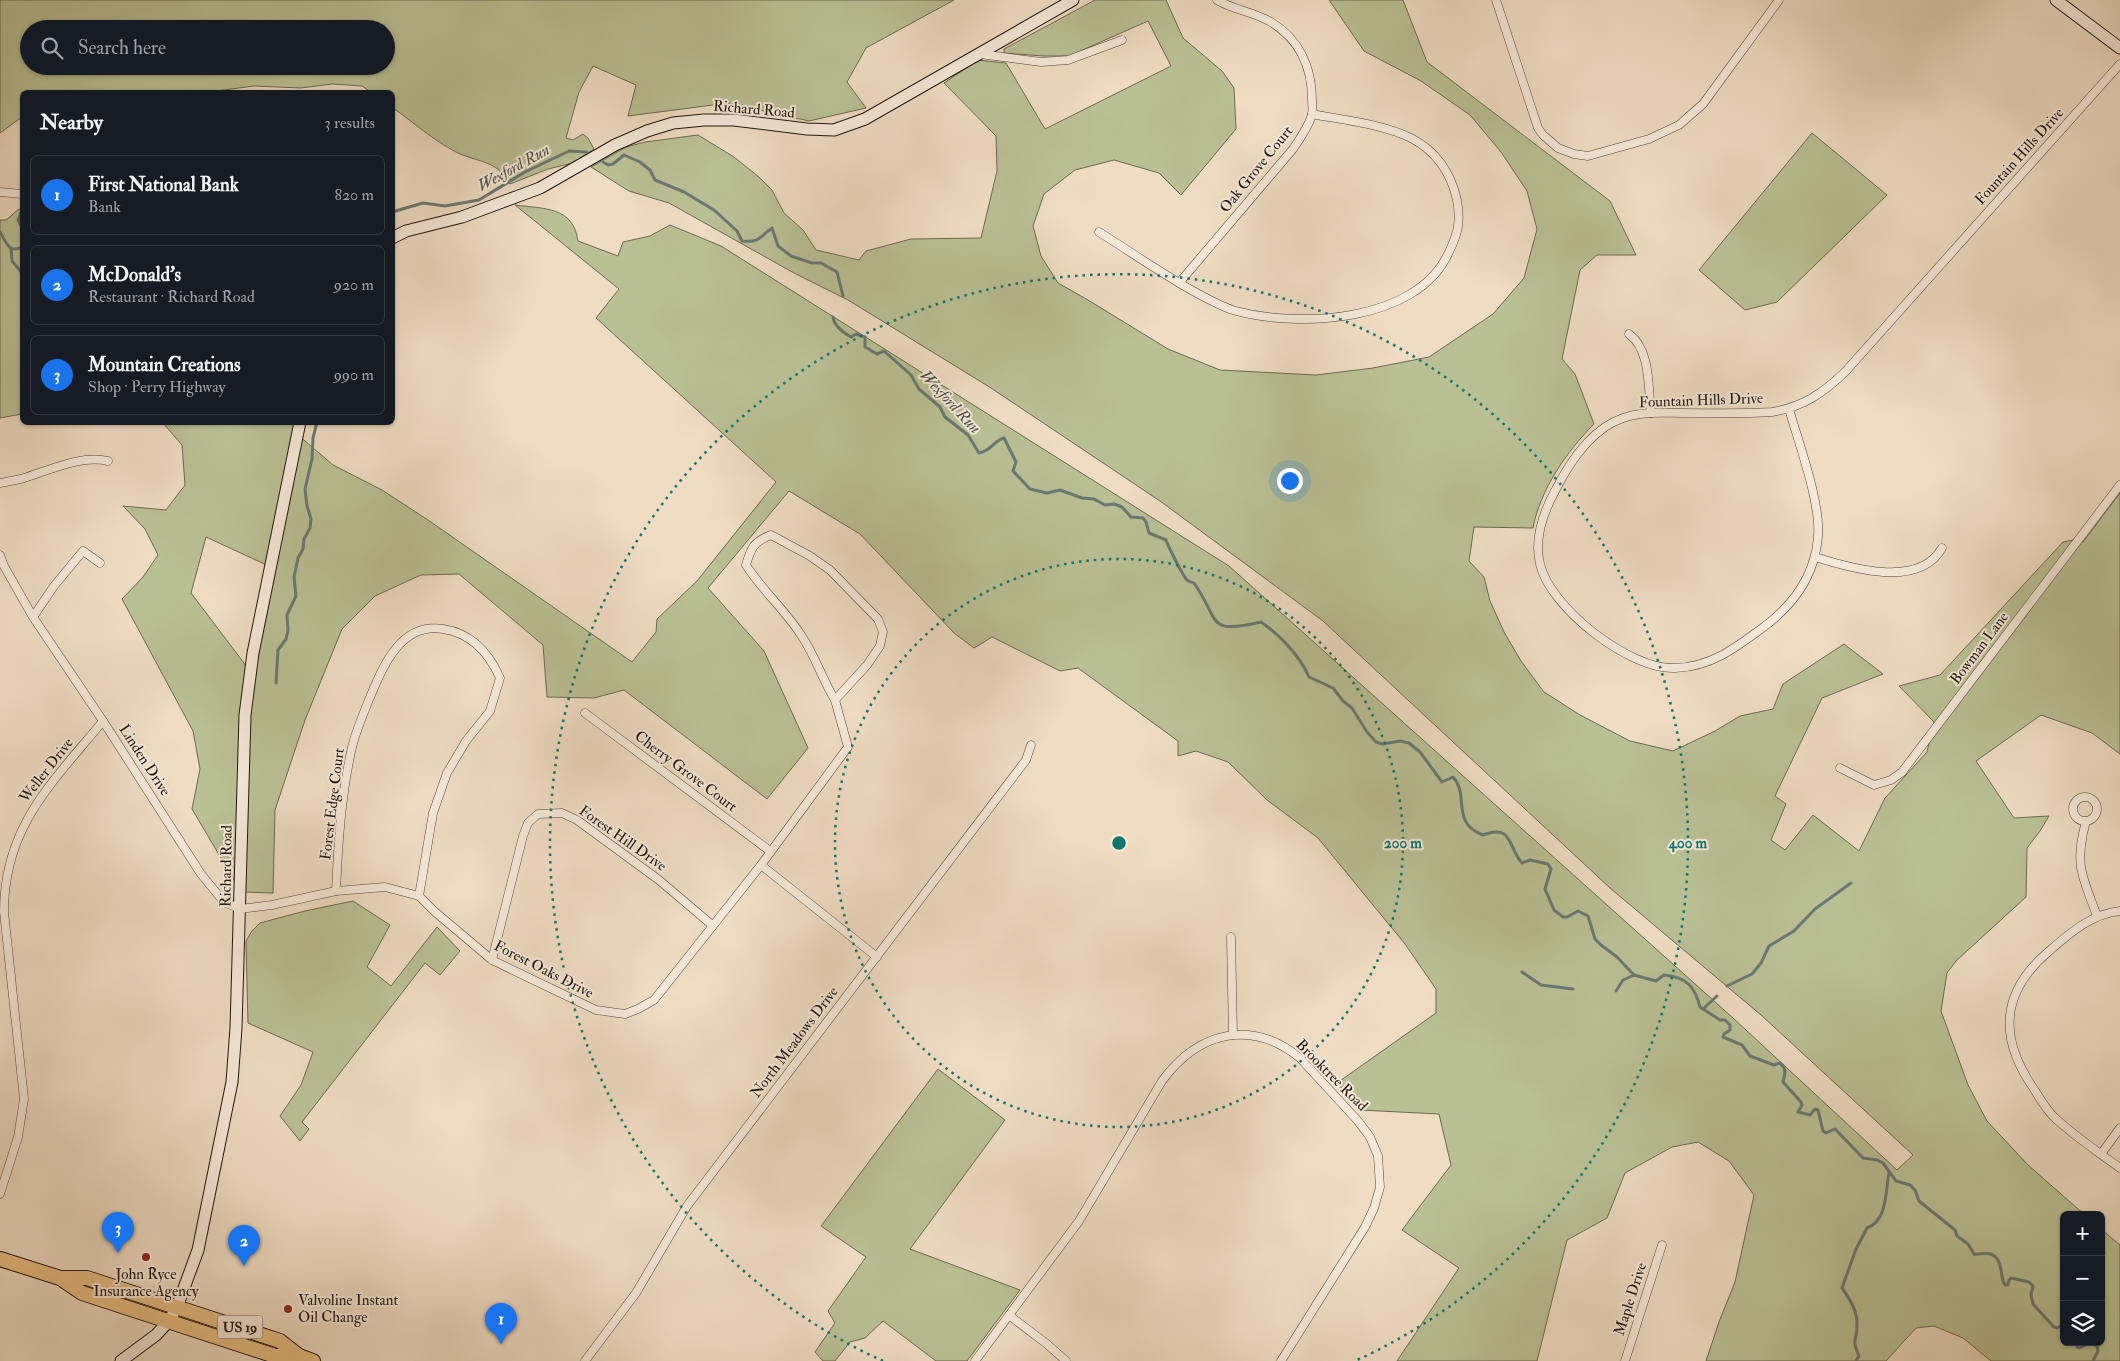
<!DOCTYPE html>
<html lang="en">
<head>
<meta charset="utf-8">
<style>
	body { margin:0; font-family:"IM FELL Double Pica",serif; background:#242831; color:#f1f3f6 }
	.controls { position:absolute; right:15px; bottom:15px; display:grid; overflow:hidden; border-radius:8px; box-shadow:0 1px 4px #0004 }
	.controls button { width:45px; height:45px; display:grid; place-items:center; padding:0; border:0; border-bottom:1px solid #363941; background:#171b24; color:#f1f3f6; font:25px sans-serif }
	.you { position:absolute; left:1289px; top:480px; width:18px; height:18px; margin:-12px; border:4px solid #fff; border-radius:50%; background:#1a73e8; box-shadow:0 0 0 8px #1a73e833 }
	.badge { display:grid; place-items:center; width:32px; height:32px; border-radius:50%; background:#1a73e8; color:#fff; font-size:16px; font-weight:700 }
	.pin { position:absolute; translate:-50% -41px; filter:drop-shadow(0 1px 2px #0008) }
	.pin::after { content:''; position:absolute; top:26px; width:18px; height:15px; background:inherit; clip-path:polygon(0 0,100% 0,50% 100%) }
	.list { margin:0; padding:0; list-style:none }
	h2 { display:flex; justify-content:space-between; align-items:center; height:65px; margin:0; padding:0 20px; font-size:21px }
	h2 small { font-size:16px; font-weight:400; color:#9ea1a6 }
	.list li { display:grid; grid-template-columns:32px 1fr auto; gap:15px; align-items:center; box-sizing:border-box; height:80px; margin:0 10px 10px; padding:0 10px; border:1px solid #363941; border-radius:8px }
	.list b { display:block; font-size:19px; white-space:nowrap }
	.list p { margin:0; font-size:16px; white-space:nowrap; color:#9ea1a6 }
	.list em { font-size:16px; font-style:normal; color:#9ea1a6 }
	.icon { flex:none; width:28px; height:28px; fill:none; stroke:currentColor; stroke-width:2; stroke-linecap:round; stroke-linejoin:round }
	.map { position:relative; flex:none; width:2120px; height:1361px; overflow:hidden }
	.search { position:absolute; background:#171b24; box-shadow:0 1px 4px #0004; left:20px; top:20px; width:375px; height:55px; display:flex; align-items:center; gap:12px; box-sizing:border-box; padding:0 18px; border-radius:28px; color:#9ea1a6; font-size:19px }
	.panel { position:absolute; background:#171b24; box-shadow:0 1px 4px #0004; left:20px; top:90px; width:375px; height:335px; border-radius:8px }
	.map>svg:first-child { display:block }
	.green { fill:#b9c094; stroke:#6c6b51; fill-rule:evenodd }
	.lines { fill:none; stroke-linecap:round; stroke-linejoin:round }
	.stream { stroke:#697973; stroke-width:3 }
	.street-casing { stroke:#53483b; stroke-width:9 }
	.secondary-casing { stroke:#1f160e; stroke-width:13 }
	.highway-casing { stroke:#1f160e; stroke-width:16 }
	.street { stroke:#f5e8d8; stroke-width:8 }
	.secondary { stroke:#f5e8d8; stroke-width:11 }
	.highway { stroke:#e8be82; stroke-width:14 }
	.ring { fill:none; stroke:#0f766e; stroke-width:2.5; stroke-dasharray:2.5 5 }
	.poi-dot { fill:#8f2418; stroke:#f5e8d8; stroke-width:2 }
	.labels { text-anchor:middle; stroke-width:4; stroke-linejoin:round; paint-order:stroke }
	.shield { fill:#f5e8d8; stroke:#5f554b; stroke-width:1 }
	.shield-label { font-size:14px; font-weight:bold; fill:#1f160e }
	.street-label { font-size:15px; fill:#1f160e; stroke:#f5e8d8 }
	.poi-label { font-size:15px; fill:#1f160e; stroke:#f5e8d8 }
	.water-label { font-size:16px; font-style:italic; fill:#4a5049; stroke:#f5e8d8 }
	.centre { fill:#0f766e; stroke:#f5e8d8; stroke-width:2.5 }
	.ring-label { font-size:15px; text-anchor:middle; font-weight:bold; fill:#0f766e; stroke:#f5e8d8; stroke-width:4; stroke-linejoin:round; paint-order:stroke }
</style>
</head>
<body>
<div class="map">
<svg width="2120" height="1361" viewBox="0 0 2120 1361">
	<rect width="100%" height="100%" fill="#efdcc3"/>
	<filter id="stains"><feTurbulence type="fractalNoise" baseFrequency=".004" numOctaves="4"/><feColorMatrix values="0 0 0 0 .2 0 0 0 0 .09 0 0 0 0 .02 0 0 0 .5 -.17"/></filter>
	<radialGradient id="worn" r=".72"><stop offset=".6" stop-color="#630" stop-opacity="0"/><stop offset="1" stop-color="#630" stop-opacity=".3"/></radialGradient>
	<g class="green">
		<path d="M0,0h954l-88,48 -19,34 19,26 -57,13 -81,-18 -100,13 8,-31 -43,-19 -14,26 -13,46 7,2 10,-6 5,4 6,11 -21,14 -25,6 -38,15c-14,-25 -32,-21 -54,-32 -23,-12 -43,-30 -63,-44l-1,-16h-21l-9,-6 -30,-2 -31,4 -47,-2 -45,6h-187v25l-22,16zM29,29h357v37h-357z"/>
		<path d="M1095,0h71l17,38 39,33 12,17 2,41 -55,66 -22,-22 -45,-13 -39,10 -31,24 -11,32 8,30 17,27 30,17 80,49 52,21 96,5 57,-7 56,-11 64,-43 31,-36 13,-49 -10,-38 -26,-39 -31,-37 -49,-34 -57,-30 -35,-51h74l24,62 183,139 26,54h-39l-17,15 -18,89 13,15 19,50c-27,27 -54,66 -61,104l-59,-1 -5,34 15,16 6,24 14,31 17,29 23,31 36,23 50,26 43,10 42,-20 25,-15 33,-7 10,-25 61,-40 39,30 -61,24 -47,98 11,8 -15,36 14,10 28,-35 46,36 26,-53 42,-46 7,-30 -35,-36 41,-11 123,-133 10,-2 10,2 37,-49v261l-28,-21 -51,-18 -65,46 38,57 35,-2 -9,15 -13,17 -1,49 -70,64 -9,12 -6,38 27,74 19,36 41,44 57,50h-21v127h37v-113l19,16v116h-129l-28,-23 -29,-12 -18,2 -30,33h-180l13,-39 16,-40 19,-87 -25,-34 -31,-19 -26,5 -47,26 -18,45 -40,22 -30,121h-140l62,-93 -57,-38 49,-65 -12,-51 -79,-4 -23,-27 99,-70v-24l-31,-45 -87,-106 -51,-38 -39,-38 -32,-11 -18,5v-15l-100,-73 -18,3 -68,-34 -18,11 -20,-15 -94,-99 -71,-43 -81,97 56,63 44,97 -41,51 -143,-109 -30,8 -47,-1 -4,-52 -84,-71 -38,1 -46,21 -33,33 -37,91 -30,90 -2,83 -32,-1 -49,-83 8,-40 -7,-38 -71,-132 21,-22 15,-22 -13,-26 -22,-23 43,4 19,-25 -3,-40 -19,-22h137l-2,12 35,30 49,25 46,30 204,142 24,-30 1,-13 40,-38 79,-99 -180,-164 23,-29 -104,-84c29,4 58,1 63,36l40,15 5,-14 27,-6 20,-11 51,21 508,320 504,452 164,152 16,-15 -152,-140 -151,-127 -287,-267 -163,-120 -169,-113 -143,-88 -54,-27 -125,-70 -40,-12 -38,-24 35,-20 19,-5 53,-7 36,22 25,20 13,13 12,23 19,17 13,20 43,10 7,-9 45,-12 70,-1 16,-67 -1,-35 -52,-53 34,-23 28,3 39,66 126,-63 -23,-45 -79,35h-26l-39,-3v-4zM206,537l65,30 -21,104 -59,-78z"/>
		<polygon points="1812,133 1887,195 1777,302 1745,310 1699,270"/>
		<polygon points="19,209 22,209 22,414 0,418 0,220 6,220"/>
		<polygon points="353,901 390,925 367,967 391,986 437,927 460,951 440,975 425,963 302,1122 309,1129 300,1141 280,1116 301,1085 313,1052 248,1023 246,941 252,931 260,923 305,911"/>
		<polygon points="938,1069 1005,1120 910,1249 1020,1290 967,1361 936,1361 883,1321 865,1338 850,1342 835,1361 823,1361 815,1352 835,1323 828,1311 866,1257 821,1226"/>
	</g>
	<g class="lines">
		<g class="stream">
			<path d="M603,162l5,3 5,-1 11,-9 16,7 10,8 5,10 29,12 30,18 23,21 5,10c19,2 18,-5 30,-13l6,18 13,10 21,7h9l16,9 6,24"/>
			<polyline points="22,211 18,220 22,227"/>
			<polyline points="392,212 423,203 445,206 479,200 525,172 569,151 587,152"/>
			<path d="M0,232c6,9 8,22 22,15"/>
			<polyline points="11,248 12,261 22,273"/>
			<path d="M833,317c1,9 11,16 18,20l5,-3 9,3v10l12,7 7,-3 27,24 8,14 21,18 5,10 23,18 11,18c14,-3 15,-13 25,-15l12,24 -3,9 17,18 17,4 13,-3 22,8 12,1 11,6 9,-1 8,3 9,10 12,1 3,4 3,11 17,7c2,6 18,38 21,40 2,2 5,2 7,3 27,38 11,52 67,39 18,12 39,34 48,55l24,11 10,13 9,7 15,24 9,10 7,2 17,-3 9,2 11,9 22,30 11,-5c17,18 -3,46 30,58 30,-12 25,13 39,28l8,-3 18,4 3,5 -6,20 9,21 9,7h4l11,-6 10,5 7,23 6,6 16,12 17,18 22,6 8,-6c23,2 31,12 36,32l20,13h5l5,5v5l-6,4 -1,3 19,8 8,11 24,9 6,-2c7,6 5,11 3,19l18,20 1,3 -4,7 12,3 5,-6 3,1 5,21 3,2 9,-4 28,29 14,2 6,3 13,18 14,4 5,5 4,11 36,29 2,6 11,8 6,10c5,1 10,-2 16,0 14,4 9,22 15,31h3l1,-5 2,-2 18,4 4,4 -2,8 2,10 21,23 3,1 7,-4"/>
			<polyline points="276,683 278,650 286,639 288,630 287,615 296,596 294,577 298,558 303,549 304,539 310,528 311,519 307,506 305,489 312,459 313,438 317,422"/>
			<polyline points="1522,972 1541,985 1573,989"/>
			<polyline points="1727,986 1752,974 1761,963 1769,946 1794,931 1815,909 1851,883"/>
			<polyline points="1616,991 1623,980 1634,975"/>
			<polyline points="1703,1009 1717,996"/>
			<polyline points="2078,1342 2077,1347 2079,1348 2090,1343 2097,1346 2098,1351 2093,1361"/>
			<path d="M1856,1361l3,-5c-8,-19 -2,-13 -2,-31 1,-13 -7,-26 -15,-37l14,-39 11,-21c21,-8 18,-36 22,-55"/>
		</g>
		<g class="street-casing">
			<g id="street">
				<polyline points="1496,0 1538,128 1543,135 1558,148 1574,154 1588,156 1649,139 1679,125 1703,104 1779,0"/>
				<polyline points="980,54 1041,62 1068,60 1122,40"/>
				<polyline points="0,192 22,194"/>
				<path d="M1099,232c32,20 63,42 96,60 13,7 27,15 41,19 64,17 180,11 212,-57 10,-20 13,-32 9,-54 -6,-27 -21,-49 -46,-62 -28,-14 -68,-18 -99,-24"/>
				<path d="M1179,283l114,-134c7,-10 15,-22 19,-34 1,-5 0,-11 0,-15 0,-33 -13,-61 -41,-78 -17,-10 -37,-12 -54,-22"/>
				<path d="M1629,334c22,16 19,54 22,79"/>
				<path d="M1789,409c10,35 32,94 29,128 -3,37 -24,67 -53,89 -28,21 -54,41 -90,42 -45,2 -125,-60 -135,-104 -6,-25 3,-51 15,-73 15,-30 36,-62 68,-73 19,-7 40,-5 59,-5 30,0 60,1 90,-1 31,-5 51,-19 73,-40l275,-308"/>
				<path d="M0,483c9,-2 19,-3 27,-6 26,-8 54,-22 81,-16"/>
				<path d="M771,535l39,21 20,14 48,49 5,13 -3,14 -13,19 -32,35c-13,-21 -20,-45 -34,-65 -16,-25 -39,-45 -55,-70 5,-17 7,-23 25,-30z"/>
				<polyline points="0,555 4,566 33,617"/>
				<path d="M1815,557c35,11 104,32 127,-9"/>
				<polyline points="100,563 83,551 54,586 33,617 103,721 201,874 224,902 240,909 272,905 336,891 385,887 419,896 434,911 492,960 596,1010 625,1014 638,1009 654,1000 761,865 848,747 835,700"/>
				<polyline points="585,713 770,851"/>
				<polyline points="1840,768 1874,785 1891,780 1902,772 2120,485"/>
				<circle cx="2085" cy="809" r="12"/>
				<path d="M2086,821c-12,44 -4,54 11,95"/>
				<polyline points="761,865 877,957"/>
				<path d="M336,891c2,-46 5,-94 15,-139 3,-17 11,-34 17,-50 14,-33 31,-80 75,-73 28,4 46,24 57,49l-10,33 -24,30 -19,32 -14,40 -14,83"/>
				<path d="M2120,911c-29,3 -50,22 -72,41 -48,41 -49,87 -14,137 6,10 12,20 20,28 20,19 44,35 66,51"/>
				<polyline points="1231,937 1233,1035"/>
				<polyline points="492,960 523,836 528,823 538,814 562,813 577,820 659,880 712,925"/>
				<polyline points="2101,1154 2120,1128"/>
				<path d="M0,1194l18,-57 6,-38 -20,-187c0,-86 49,-130 99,-191"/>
				<polyline points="1010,1316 1047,1344 1066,1361"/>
				<polyline points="585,1361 636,1293 687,1206 1026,760 1031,745"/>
				<path d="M975,1361l104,-140 83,-140c36,-49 89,-63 138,-23l58,63 12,16 8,19 2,31 -6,21 -9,19 -84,134"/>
				<polyline points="1625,1361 1662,1245"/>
			</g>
		</g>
		<g class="secondary-casing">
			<g id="secondary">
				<polyline points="2056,0 2120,48"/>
				<polyline points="392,238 406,231 462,217 540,188 615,145 647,131 673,123 704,120 734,120 807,129 834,130 865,119 1073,0"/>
				<polyline points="121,1361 156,1335 169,1321 177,1307 198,1250 232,1082 236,1028 245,715 253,653 300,422"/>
			</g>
		</g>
		<g class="highway-casing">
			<g id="highway">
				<polyline points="0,1259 60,1278 82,1293 275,1356 299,1356"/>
				<polyline points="60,1278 87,1278 280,1341 299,1356 313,1361"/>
			</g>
		</g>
		<use href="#street" class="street"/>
		<use href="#secondary" class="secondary"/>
		<use href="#highway" class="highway"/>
	</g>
	<g class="ring">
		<circle cx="1119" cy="843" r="284"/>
		<path d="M883 1361A569 569 0 1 1 1355 1361"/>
	</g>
	<g class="poi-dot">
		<circle cx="146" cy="1257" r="5"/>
		<circle cx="288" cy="1309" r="5"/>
	</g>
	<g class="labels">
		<rect class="shield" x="217.5" y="1315.5" width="45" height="23" rx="4"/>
		<g class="shield-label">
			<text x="240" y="1332">US 19</text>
		</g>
		<g class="street-label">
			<text transform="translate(754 109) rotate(5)" y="5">Richard Road</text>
			<text transform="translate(2019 156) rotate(-48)" y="5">Fountain Hills Drive</text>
			<text transform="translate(1256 169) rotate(-51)" y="5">Oak Grove Court</text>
			<text transform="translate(1701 400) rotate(-2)" y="5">Fountain Hills Drive</text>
			<text transform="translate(1979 648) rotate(-53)" y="5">Bowman Lane</text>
			<text transform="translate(145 760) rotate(57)" y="5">Linden Drive</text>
			<text transform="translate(46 770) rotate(-52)" y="5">Weller Drive</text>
			<text transform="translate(686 771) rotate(37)" y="5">Cherry Grove Court</text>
			<text transform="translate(332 804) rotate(-83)" y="5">Forest Edge Court</text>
			<text transform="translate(623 838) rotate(35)" y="5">Forest Hill Drive</text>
			<text transform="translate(226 866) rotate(-89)" y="5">Richard Road</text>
			<text transform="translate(544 969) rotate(27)" y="5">Forest Oaks Drive</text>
			<text transform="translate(794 1042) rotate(-53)" y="5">North Meadows Drive</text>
			<text transform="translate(1332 1075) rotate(45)" y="5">Brooktree Road</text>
			<text transform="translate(1630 1299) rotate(-72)" y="5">Maple Drive</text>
		</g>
		<g class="poi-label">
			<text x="146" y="1279">John Ryce<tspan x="146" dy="17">Insurance Agency</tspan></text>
			<text x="298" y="1305" text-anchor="start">Valvoline Instant<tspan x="298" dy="17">Oil Change</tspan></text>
		</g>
		<g class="water-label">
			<text transform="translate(513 167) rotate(-29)" y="6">Wexford Run</text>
			<text transform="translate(951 401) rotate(47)" y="6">Wexford Run</text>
		</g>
	</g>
	<circle cx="1119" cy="843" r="8" class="centre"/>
	<g class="ring-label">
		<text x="1403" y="848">200 m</text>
		<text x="1688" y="848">400 m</text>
	</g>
	<rect width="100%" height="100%" filter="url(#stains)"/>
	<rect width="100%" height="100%" fill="url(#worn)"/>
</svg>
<div class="controls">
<button>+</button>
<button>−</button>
<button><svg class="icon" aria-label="layers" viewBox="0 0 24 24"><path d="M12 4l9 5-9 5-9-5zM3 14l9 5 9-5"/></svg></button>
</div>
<div class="you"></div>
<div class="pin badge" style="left:501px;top:1344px">1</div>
<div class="pin badge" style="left:244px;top:1266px">2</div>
<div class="pin badge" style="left:118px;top:1253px">3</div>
<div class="search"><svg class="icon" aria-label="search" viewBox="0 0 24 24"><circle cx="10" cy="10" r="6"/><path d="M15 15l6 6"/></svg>Search here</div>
<section class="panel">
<h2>Nearby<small>3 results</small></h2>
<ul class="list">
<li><span class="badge">1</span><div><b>First National Bank</b><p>Bank</p></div><em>820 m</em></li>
<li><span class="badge">2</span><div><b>McDonald's</b><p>Restaurant · Richard Road</p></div><em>920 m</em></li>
<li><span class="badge">3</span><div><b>Mountain Creations</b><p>Shop · Perry Highway</p></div><em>990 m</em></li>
</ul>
</section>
</div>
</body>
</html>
